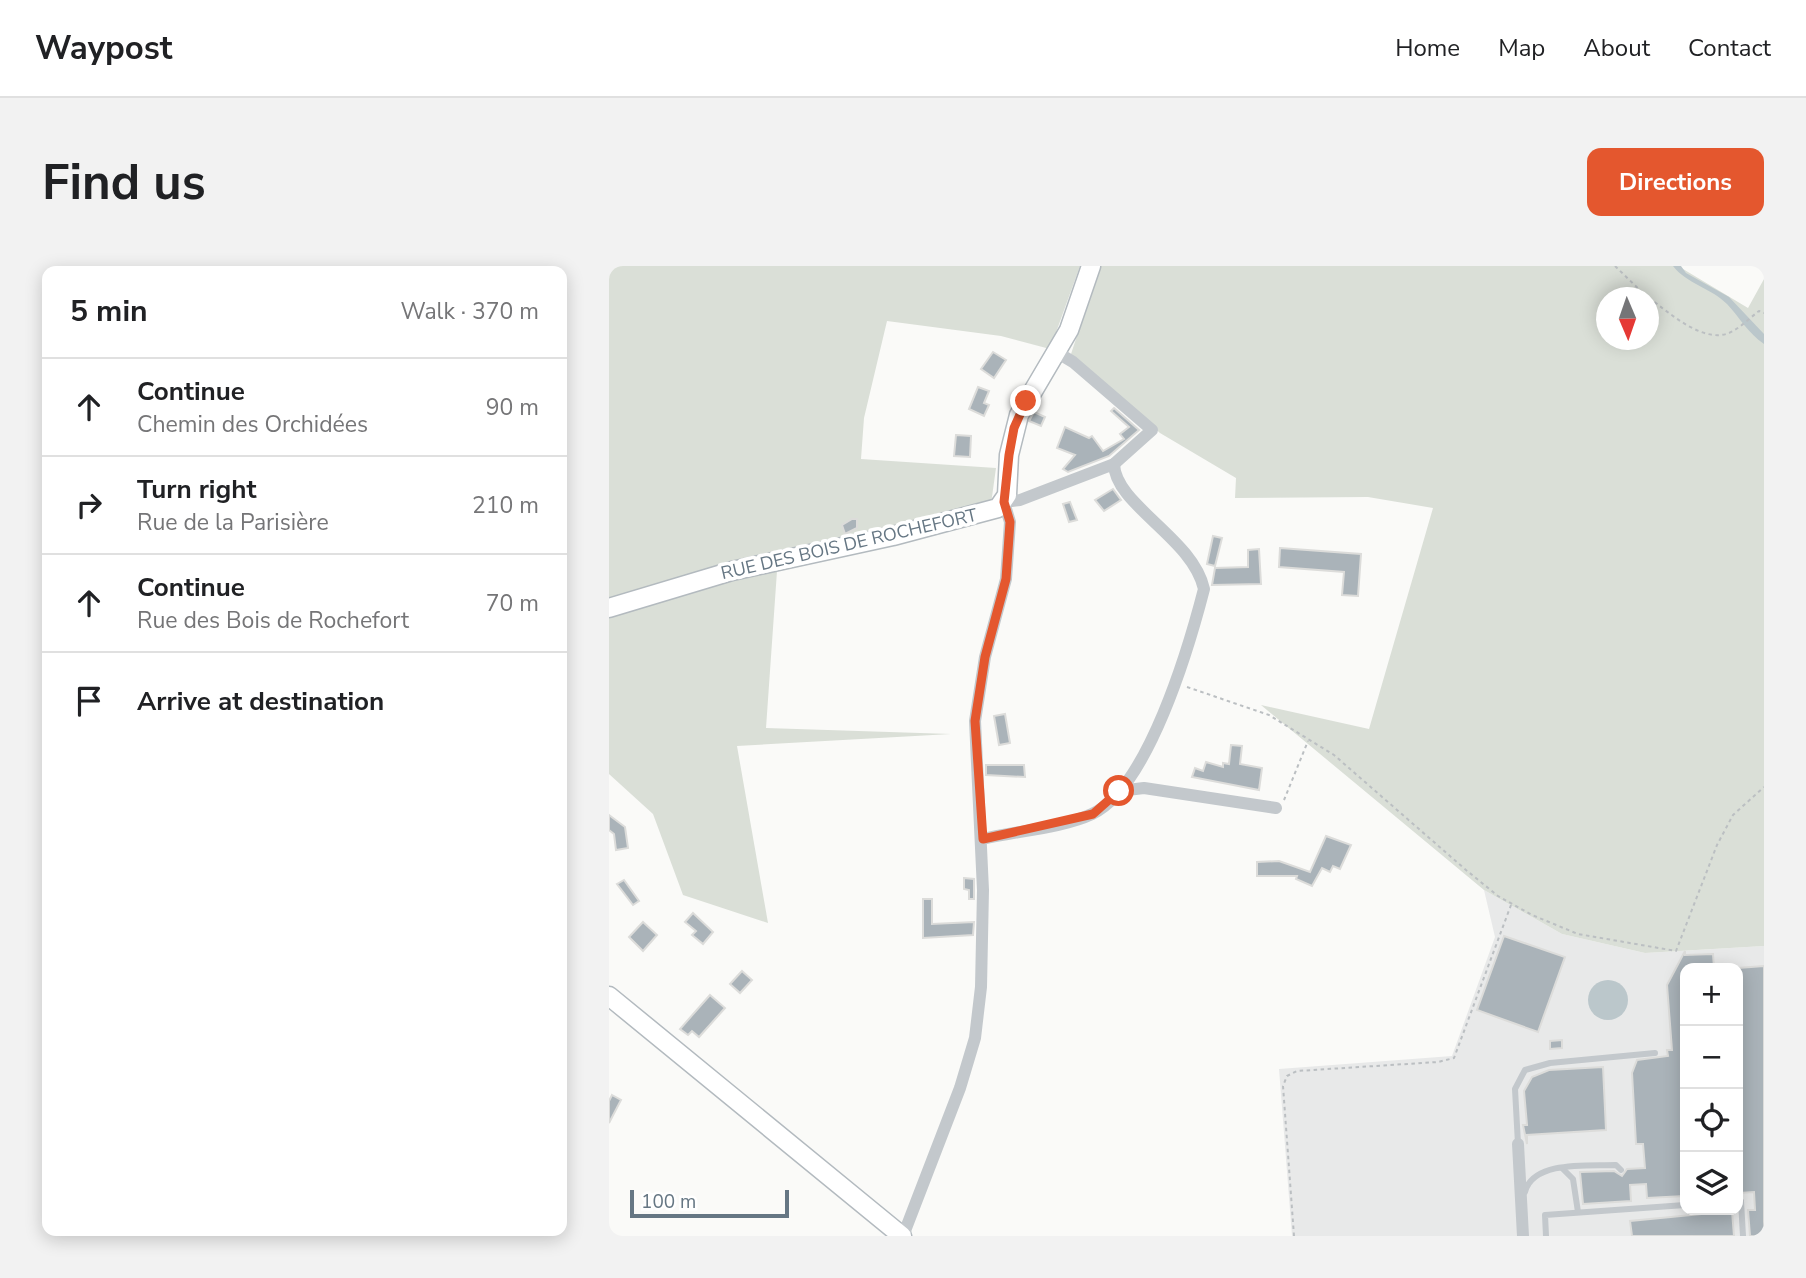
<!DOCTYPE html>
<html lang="en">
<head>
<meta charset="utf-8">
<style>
	body { margin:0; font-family:"Nunito Sans",sans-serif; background:#f2f2f2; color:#202124 }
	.controls { position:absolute; right:21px; bottom:21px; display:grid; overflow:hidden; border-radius:14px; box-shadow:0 4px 18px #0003 }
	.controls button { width:63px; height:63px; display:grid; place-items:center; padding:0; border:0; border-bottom:2px solid #e0e0e0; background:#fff; color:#202124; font:35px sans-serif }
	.compass { position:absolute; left:987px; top:21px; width:63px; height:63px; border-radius:50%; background:#fff; box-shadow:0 4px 18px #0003; rotate:178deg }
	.scale { position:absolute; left:21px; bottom:18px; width:159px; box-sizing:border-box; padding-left:7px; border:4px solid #657683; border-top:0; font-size:19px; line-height:24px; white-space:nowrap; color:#657683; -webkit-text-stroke:5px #fff; paint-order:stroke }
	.stop { position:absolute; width:21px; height:21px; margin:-16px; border:5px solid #e4572e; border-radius:50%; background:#fff }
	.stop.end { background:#e4572e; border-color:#fff; box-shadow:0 2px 7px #0008 }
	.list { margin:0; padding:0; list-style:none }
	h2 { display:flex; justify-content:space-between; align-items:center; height:91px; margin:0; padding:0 28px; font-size:30px }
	h2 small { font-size:23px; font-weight:400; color:#757577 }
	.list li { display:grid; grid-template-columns:46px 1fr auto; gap:21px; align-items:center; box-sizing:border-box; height:98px; padding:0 28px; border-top:2px solid #e0e0e0 }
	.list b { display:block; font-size:26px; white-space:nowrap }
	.list p { margin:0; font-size:23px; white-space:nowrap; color:#757577 }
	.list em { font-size:23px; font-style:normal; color:#757577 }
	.icon { flex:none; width:38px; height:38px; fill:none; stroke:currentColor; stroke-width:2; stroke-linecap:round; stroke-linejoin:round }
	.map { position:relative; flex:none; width:1155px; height:970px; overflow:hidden; border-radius:14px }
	header { display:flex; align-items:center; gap:42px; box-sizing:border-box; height:98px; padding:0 35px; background:#fff; border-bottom:2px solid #e0e0e0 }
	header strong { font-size:33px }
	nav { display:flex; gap:38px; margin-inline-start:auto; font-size:24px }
	.intro { display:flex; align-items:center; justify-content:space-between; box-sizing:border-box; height:168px; padding:0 42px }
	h1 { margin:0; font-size:49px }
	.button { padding:18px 32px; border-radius:14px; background:#e4572e; color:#fff; font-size:24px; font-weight:700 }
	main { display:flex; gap:42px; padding:0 42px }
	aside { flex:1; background:#fff; border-radius:14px; box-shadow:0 4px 18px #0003 }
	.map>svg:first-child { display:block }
	.built { fill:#e8e9e9; fill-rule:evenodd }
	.green { fill:#dadfd7; fill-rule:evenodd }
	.water { fill:#bbc7cb }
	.building { fill:#aab3b9; stroke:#dcdcda; stroke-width:2 }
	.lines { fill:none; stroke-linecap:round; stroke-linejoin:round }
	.secondary-casing { stroke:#b3babf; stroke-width:21 }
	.path { stroke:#bbbfc2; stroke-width:2; stroke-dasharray:3.5 3.5; stroke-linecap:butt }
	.lane { stroke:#c3c8cc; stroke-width:6 }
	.street { stroke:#c3c8cc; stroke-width:12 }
	.secondary { stroke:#fff; stroke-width:18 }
	.route { stroke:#e4572e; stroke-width:9 }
	.labels { text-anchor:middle; stroke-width:7; stroke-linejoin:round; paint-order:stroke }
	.street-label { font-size:18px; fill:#657683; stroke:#fff }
</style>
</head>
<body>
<header>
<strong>Waypost</strong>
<nav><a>Home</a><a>Map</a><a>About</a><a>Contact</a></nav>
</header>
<div class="intro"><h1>Find us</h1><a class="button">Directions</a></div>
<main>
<aside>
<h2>5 min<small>Walk · 370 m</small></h2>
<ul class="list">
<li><svg class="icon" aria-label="ahead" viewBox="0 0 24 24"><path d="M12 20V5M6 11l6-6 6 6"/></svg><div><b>Continue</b><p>Chemin des Orchidées</p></div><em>90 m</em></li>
<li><svg class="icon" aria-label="right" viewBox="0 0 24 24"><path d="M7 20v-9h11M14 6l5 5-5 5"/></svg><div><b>Turn right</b><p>Rue de la Parisière</p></div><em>210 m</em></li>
<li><svg class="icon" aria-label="ahead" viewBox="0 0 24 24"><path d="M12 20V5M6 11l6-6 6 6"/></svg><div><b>Continue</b><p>Rue des Bois de Rochefort</p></div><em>70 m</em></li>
<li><svg class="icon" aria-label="arrive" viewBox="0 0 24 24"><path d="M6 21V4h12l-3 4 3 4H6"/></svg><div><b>Arrive at destination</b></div></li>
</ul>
</aside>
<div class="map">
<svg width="1155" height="970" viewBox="0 0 1155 970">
	<rect width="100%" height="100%" fill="#fafaf8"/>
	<path class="built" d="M875,624l78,44 83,19 119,-7v290h-472l-13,-167 173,-13 43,-119zM1076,702h53v242h-53z"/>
	<g class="green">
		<polygon points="0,0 471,0 441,83 392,70 278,55 255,152 252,193 387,202 382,238 115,299 117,315 168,305 157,462 342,468 128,480 159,657 74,629 44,548 0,508"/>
		<path d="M491,0h578l70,42 16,-29v667l-119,7 -83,-19 -78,-44 -223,-185 108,24 64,-221 -65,-11 -133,1 1,-20 -76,-45 -89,-79zM998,32h42v42h-42z"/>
	</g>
	<g class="water">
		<path d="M1064,0h8l5,7 43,24 35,37v10c-16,-11 -24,-26 -37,-40 -16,-16 -40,-20 -54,-38z"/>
		<circle cx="999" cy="734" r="20"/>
	</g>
	<g class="building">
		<polygon points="384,86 397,94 385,112 372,103"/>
		<polygon points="369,121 380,125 375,137 380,139 375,150 360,143"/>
		<polygon points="505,142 530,164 500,190 459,206 454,203 466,189 448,182 456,161 480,172 483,170 494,185 515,173 511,168 520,161 502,145"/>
		<polygon points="425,146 436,151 432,160 420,155"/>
		<polygon points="347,169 362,170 361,191 345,190"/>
		<polygon points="504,223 512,234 495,245 486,234"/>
		<polygon points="461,236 468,254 460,256 454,238"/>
		<polygon points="243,253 248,253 248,262 236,268 233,259"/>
		<polygon points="604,270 613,272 606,300 598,298"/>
		<polygon points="671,282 752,288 749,330 733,329 735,306 670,301"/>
		<polygon points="650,283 652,318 603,319 606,302 639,301 639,284"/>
		<polygon points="396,448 401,477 390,479 385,450"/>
		<polygon points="622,479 633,480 631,498 653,502 650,524 583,511 586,502 594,505 597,496 614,501 614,497 620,498"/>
		<polygon points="377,499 415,499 416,511 377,509"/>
		<polygon points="0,549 16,561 19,582 7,584 5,568 0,564"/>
		<polygon points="717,570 742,579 731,603 724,600 721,606 713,602 703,620 687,613 688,610 648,610 648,596 670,595 701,606"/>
		<polygon points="355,612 365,613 365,633 360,633 360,624 355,623"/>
		<polygon points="15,614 30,635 24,639 8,618"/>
		<polygon points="314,633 323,633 323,658 365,656 364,669 314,672"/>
		<polygon points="84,647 104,666 94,678 83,669 87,665 76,656"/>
		<polygon points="34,656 48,669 34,685 20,671"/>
		<polygon points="895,670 956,691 929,766 868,744"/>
		<polygon points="1076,685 1076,689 1104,688 1105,702 1076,702 1076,930 1038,932 1037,918 1021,919 1022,935 974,938 971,906 1005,905 1013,910 1018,903 1036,902 1034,878 1027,878 1023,807 1028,794 1059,790 1058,784 1063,784 1058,719"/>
		<polygon points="1155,700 1155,970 1141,970 1139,944 1146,944 1145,926 1129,927 1129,702"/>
		<polygon points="133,705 143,714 131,727 121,718"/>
		<polygon points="101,729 116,742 90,771 83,765 79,769 71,763"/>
		<polygon points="953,774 953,782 941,783 941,775"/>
		<polygon points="994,801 997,864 918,869 918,878 914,859 918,859 915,825 923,811 940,804"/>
		<polygon points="3,829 12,834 0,857 0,835"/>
		<polygon points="1123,945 1125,970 1023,970 1021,955"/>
	</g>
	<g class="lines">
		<g class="secondary-casing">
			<g id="secondary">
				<polyline points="0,342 123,305 284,270 389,242 398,229 400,189 410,149 460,64 482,0"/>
				<polyline points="0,730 293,970"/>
			</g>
		</g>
		<g class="path">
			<polyline points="1006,0 1038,31"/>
			<path d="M1040,32c21,15 57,49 84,33 9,-5 18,-14 26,-20l5,2"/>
			<polyline points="578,421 660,449 725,489 857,604 889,630 923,649 969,668 1067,685 1108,579 1124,549 1155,521"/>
			<polyline points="675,534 699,475"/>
			<polyline points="685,970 674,820 678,810 688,805 829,796 845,792 902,639"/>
		</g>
		<g class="lane">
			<polyline points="909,878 906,823 916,804 941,797 1046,787"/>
			<polyline points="954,903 964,913 969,946"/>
			<path d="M916,926c8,-32 65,-26 91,-27l5,5"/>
			<polyline points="1129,936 1132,935 1134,970"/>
			<polyline points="937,970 936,949 1076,939"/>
		</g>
		<g class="street">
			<polyline points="510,525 535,522 667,542"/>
			<path d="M374,573c33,-8 79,-11 109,-25 56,-26 97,-167 112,-225 -11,-51 -89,-84 -90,-125"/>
			<polyline points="909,878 914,970"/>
			<polyline points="294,970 351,822 366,772 372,721 374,624 366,455 376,391 397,313 401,256 395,236 411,234 505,198 543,164 464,96 449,87"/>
		</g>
		<use href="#secondary" class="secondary"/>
	</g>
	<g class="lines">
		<polyline class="route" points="417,135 405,162 400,189 395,236 401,256 397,313 376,391 366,455 374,573 484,548 510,525"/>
	</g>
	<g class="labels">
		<g class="street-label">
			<text transform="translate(240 278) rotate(-13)" y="6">RUE DES BOIS DE ROCHEFORT</text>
		</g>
	</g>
</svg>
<div class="controls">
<button>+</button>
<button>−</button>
<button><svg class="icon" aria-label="locate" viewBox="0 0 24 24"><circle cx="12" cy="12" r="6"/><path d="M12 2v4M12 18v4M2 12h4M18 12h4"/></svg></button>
<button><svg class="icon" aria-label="layers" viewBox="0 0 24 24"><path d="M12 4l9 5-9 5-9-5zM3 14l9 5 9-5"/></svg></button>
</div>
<svg class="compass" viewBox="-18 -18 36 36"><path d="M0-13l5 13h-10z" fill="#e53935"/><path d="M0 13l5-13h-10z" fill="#757577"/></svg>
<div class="scale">100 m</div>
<div class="stop" style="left:510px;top:525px"></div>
<div class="stop end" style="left:417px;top:135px"></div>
</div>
</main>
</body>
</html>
